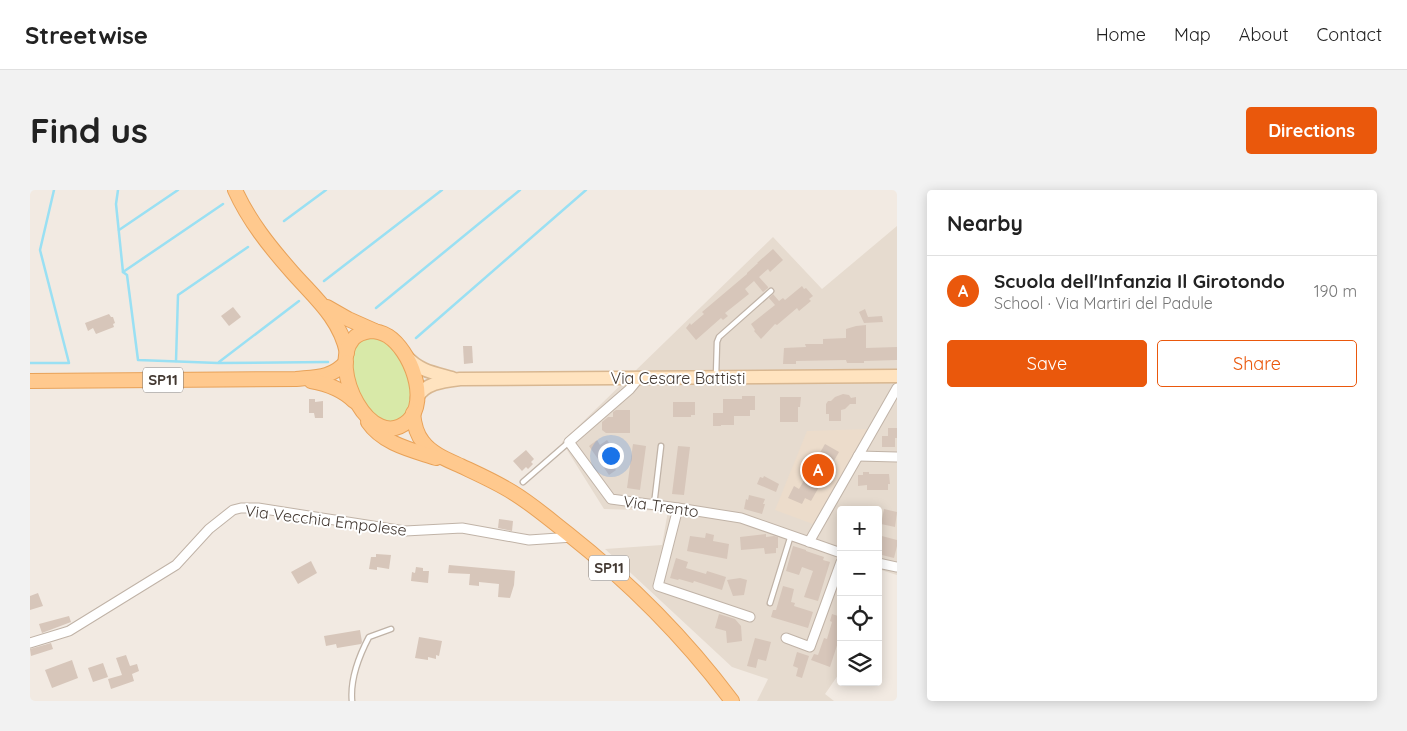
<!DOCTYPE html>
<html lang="en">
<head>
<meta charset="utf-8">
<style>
	body { margin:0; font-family:Quicksand,sans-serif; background:#f2f2f2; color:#222 }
	.controls { position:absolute; right:15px; bottom:15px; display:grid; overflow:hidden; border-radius:5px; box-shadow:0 2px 12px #0003 }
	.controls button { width:45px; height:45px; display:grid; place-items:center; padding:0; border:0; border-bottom:1px solid #e0e0e0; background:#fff; color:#222; font:25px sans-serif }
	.you { position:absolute; left:580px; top:265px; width:18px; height:18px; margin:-12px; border:4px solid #fff; border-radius:50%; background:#1a73e8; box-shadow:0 0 0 8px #1a73e833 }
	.badge { display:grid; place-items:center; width:32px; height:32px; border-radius:50%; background:#ea580c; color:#fff; font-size:16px; font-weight:700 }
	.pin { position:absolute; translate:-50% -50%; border:2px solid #fff; box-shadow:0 1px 5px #0006 }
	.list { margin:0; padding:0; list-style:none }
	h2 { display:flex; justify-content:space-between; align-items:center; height:65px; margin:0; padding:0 20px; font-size:21px }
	h2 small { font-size:16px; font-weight:400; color:#767676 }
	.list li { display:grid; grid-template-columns:32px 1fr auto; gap:15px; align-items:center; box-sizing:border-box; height:70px; padding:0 20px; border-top:1px solid #e0e0e0 }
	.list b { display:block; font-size:19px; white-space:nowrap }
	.list p { margin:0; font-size:16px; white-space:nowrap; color:#767676 }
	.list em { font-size:16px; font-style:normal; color:#767676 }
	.actions { display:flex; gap:10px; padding:15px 20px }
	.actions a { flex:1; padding:11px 0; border:1px solid #ea580c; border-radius:5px; text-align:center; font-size:18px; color:#ea580c }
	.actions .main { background:#ea580c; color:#fff }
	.icon { flex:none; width:28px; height:28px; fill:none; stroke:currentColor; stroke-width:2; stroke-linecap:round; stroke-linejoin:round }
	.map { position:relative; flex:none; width:867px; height:511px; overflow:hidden; border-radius:5px }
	header { display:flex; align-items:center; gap:30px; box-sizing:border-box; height:70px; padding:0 25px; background:#fff; border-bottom:1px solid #e0e0e0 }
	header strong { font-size:24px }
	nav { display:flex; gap:28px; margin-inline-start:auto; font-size:18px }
	.intro { display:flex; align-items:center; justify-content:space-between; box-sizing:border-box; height:120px; padding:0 30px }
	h1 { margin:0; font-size:35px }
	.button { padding:12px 22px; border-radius:5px; background:#ea580c; color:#fff; font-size:18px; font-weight:700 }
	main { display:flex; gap:30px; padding:0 30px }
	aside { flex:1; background:#fff; border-radius:5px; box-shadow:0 2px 12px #0003 }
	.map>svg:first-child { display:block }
	.residential { fill:#e6dbcf }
	.education { fill:#ecdccb }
	.green { fill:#d8e9a8 }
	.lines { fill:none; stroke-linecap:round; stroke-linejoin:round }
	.stream { stroke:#9ae0f3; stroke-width:2.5 }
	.building { fill:#d7c6ba }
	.lane-casing { stroke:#c0b3a7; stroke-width:7 }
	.street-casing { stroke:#c0b3a7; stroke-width:11 }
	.secondary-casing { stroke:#d8b791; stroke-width:15 }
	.primary-casing { stroke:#e8a259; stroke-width:16 }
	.lane { stroke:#fff; stroke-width:4.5 }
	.street { stroke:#fff; stroke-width:9 }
	.secondary { stroke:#ffe3bf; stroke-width:12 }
	.primary { stroke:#ffc98e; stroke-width:14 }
	.labels { text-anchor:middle; stroke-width:4; stroke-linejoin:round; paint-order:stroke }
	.shield { fill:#fff; stroke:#7b7470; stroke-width:1 }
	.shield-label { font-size:15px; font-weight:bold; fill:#433932 }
	.street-label { font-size:16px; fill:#433932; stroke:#fff }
</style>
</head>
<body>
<header>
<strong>Streetwise</strong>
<nav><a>Home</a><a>Map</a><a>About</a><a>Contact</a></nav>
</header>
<div class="intro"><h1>Find us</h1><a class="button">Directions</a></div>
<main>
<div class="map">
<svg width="867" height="511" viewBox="0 0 867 511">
	<rect width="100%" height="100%" fill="#f2eae2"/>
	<polygon class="residential" points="867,36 867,385 851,380 848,390 848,320 811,320 811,481 795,504 804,511 727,511 738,489 702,477 575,359 632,355 638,321 574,319 532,252 743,47 792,99"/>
	<polygon class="education" points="838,239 783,334 745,320 777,241"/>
	<polygon class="green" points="340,145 356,151 378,179 382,201 379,221 368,232 355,232 343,226 327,202 320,172 327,152"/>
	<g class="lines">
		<g class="stream">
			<polyline points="88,0 86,14 93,82 97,85 108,170 188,173 298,172"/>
			<polyline points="254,31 296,0"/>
			<polyline points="89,40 148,0"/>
			<polyline points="93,82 193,14"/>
			<polyline points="294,91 412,0"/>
			<polyline points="346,118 490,0"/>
			<polyline points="386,148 556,0"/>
			<polyline points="146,171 148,105 218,57"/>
			<polyline points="189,172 269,111"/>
			<polyline points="0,173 39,173 10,60 24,0"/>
		</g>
	</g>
	<g class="building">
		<polygon points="743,59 753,70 740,82 738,79 729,87 738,97 738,98 733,102 724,91 715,99 719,104 695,123 698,126 693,130 691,128 666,150 656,138 660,133 661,135 674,124 672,122 717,84 717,83 728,73 727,73"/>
		<polygon points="772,96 774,99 776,98 783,106 779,109 781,111 769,121 767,118 747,135 745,134 731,149 724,141 725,140 721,134 745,115 739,108 743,104 749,111 753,108 755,110"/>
		<polygon points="203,117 211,127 199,136 191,126"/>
		<polygon points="835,119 838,127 852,126 853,132 834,133 829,122"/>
		<polygon points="79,124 81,127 83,127 85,133 83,134 84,137 66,144 63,138 58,141 55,133"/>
		<polygon points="836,135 836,158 867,157 867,170 834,171 834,173 817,173 816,170 766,171 766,174 753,174 754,158 776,157 775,154 793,154 793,149 816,148 816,139 826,136"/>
		<polygon points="433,156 442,156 443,173 434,174"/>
		<polygon points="813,204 819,205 821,208 826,207 826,214 820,214 815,219 811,220 811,231 799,231 799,224 796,224 796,214 798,211 801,211 805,207"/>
		<polygon points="712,206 725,206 725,220 720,220 720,226 704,226 704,235 691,235 691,236 683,236 683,223 693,223 693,209 712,209"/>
		<polygon points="750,207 771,207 770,217 768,217 768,232 750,232"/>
		<polygon points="279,209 285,209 285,212 293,211 293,228 285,228 284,223 279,223"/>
		<polygon points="643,212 665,212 665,225 661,225 661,227 643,227"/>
		<polygon points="586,220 600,220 600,243 576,243 572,240 572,232 578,227 583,227 583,222"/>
		<polygon points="858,238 867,238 867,248 865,248 865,257 852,257 852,246 858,246"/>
		<polygon points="567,250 570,255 577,250 586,263 582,266 585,271 581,273 586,280 579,285 559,256"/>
		<polygon points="603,254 616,256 610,300 597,298"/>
		<polygon points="795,254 809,262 781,311 775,308 772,314 758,308 764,296 769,299"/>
		<polygon points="648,256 660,257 654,305 642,304"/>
		<polygon points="496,260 504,269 501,272 503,274 498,279 496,277 492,281 483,271"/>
		<polygon points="833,282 839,282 839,284 859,284 860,294 858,294 858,300 837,300 837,295 828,296 828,285 833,285"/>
		<polygon points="734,286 749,294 746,302 727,294 730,287 733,288"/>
		<polygon points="719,305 735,309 733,314 735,314 732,324 714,319 716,309 718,310"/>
		<polygon points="854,319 867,322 865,337 851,334"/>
		<polygon points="469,329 483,331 482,341 468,338"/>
		<polygon points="676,343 684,345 683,351 699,354 697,369 657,361 660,346 675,348"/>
		<polygon points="736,344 736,347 744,346 748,347 748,358 746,358 746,363 735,364 734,358 711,360 710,347"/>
		<polygon points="848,345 867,350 867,356 864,368 848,364"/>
		<polygon points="763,356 776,360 776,361 794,367 793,370 800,372 788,411 774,407 783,381 772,377 769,385 756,381"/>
		<polygon points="346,364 361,365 359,379 347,377 347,380 339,379 341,367 346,367"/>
		<polygon points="646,368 658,372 656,378 676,384 677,381 696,387 692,400 664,391 663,393 649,389 648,390 640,388"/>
		<polygon points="281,371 287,383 268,394 261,382"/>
		<polygon points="419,375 485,381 484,395 480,408 468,407 469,394 449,392 449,396 439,395 440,384 418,383"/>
		<polygon points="386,377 393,378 393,381 399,381 398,393 381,391 382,382 385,383"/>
		<polygon points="710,388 717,390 714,405 703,406 697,390"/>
		<polygon points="753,396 764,399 761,412 765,413 764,416 783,422 778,438 741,427 743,420 746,420"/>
		<polygon points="8,403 13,416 0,420 0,406"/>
		<polygon points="689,424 705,429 711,436 712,451 697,453 696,441 685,438"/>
		<polygon points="802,424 811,427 811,443 800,477 781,470 784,464 788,465 794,448 797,449 802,432 800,431"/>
		<polygon points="39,426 41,432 12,443 9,434"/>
		<polygon points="330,440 332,452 331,454 307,458 306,454 296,456 294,446"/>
		<polygon points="389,447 412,451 409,466 406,465 406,469 398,467 398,470 385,468"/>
		<polygon points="725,448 741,452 736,471 728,469 726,478 717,476"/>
		<polygon points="21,453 23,459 1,466 0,459"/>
		<polygon points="767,462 779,466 772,488 766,486 768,478 763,476"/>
		<polygon points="96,465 100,476 107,474 109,481 102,484 104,491 81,499 78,489 92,485 86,468"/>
		<polygon points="42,470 48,488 22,498 15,480"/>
		<polygon points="73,473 78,487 63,492 58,478"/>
	</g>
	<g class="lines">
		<g class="lane-casing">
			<g id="lane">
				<polyline points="686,186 687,152 689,147 741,101"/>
				<polyline points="493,292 539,252"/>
				<polyline points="624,315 631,256"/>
				<polyline points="740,413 761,345"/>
				<path d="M322,511c-2,-22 7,-45 17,-64l22,-8"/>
			</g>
		</g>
		<g class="street-casing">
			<g id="street">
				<polyline points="609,188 600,199 539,252 581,309 648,318 711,328 811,363"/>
				<polyline points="828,266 867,267"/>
				<polyline points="648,318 628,396 720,427"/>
				<polyline points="779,352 867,198"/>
				<polyline points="848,373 867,377"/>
				<polyline points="756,448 780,457 811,372"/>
				<polyline points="0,453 39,441 146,375 179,339 203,320 211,318 228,318 375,341 432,338 499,350 543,347"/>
			</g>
		</g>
		<g class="secondary-casing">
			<g id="secondary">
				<path d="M376,166c13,15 28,17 46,22"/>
				<path d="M387,208c7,-15 27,-17 43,-19l437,-3"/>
			</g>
		</g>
		<g class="primary-casing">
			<g id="primary">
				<path d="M205,0c14,31 35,57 57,82 22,25 48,46 55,81"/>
				<polyline points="297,117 318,129 345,141"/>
				<path d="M340,141c6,0 13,2 18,5 22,14 42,64 20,85 -37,33 -80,-53 -55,-82 4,-5 11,-7 17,-8z"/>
				<path d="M0,191l266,-2c20,-2 36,-1 50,-17"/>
				<path d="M281,191c17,3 31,8 43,20"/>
				<path d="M383,223c1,11 3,21 10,29 9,12 25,18 38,24 17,8 35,16 51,26 20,12 37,27 55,41 62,49 118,105 165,168"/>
				<path d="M338,232c15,22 44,28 68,36"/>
			</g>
		</g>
		<use href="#lane" class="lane"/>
		<use href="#street" class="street"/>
		<use href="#secondary" class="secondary"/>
		<use href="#primary" class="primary"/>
	</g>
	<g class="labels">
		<g class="shield">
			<rect x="113" y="177.5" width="40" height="25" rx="4"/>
			<rect x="559" y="365.5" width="40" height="25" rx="4"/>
		</g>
		<g class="shield-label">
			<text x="133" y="195">SP11</text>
			<text x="579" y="383">SP11</text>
		</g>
		<g class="street-label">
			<text x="648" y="194">Via Cesare Battisti</text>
			<text transform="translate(631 316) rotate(8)" y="6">Via Trento</text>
			<text transform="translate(296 330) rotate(7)" y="6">Via Vecchia Empolese</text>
		</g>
	</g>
</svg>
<div class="controls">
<button>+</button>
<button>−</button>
<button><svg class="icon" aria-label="locate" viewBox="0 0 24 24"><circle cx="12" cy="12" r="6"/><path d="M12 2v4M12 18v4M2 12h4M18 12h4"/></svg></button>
<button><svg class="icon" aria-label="layers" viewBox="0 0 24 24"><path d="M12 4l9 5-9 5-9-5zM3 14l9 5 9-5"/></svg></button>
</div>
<div class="you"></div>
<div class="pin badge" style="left:788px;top:280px">A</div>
</div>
<aside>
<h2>Nearby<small></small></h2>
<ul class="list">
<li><span class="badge">A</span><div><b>Scuola dell'Infanzia Il Girotondo</b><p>School · Via Martiri del Padule</p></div><em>190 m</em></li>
</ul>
<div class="actions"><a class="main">Save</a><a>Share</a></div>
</aside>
</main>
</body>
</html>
